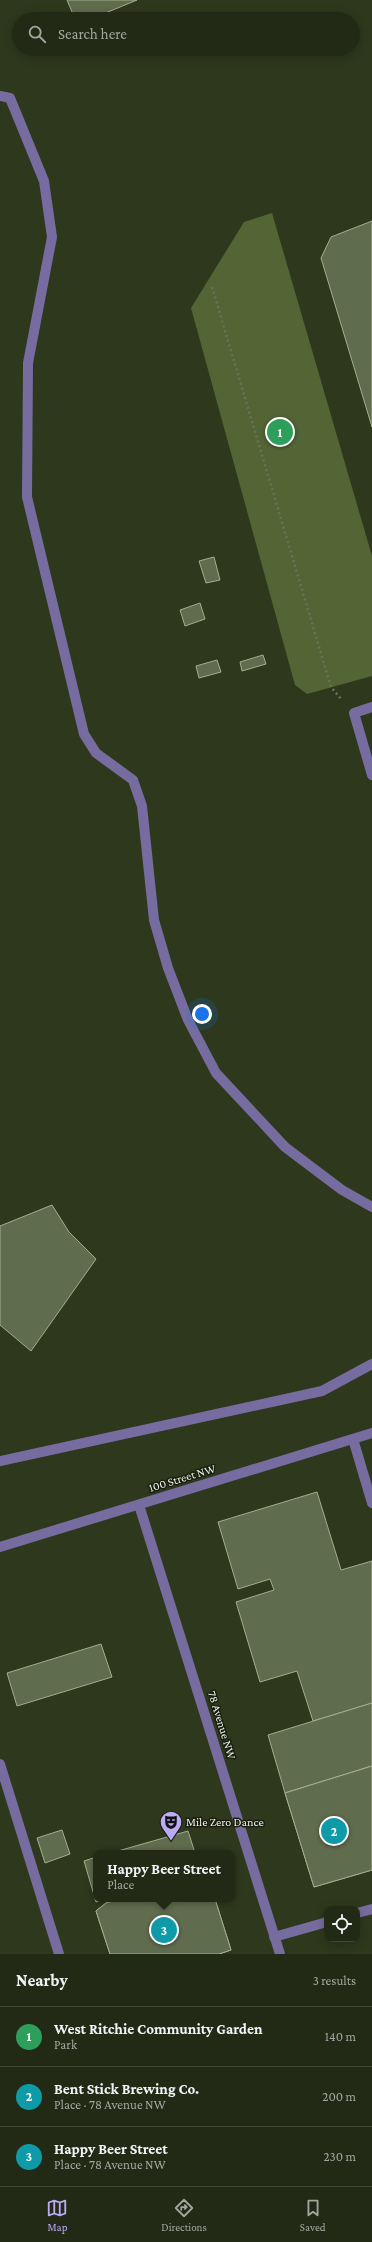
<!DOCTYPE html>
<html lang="en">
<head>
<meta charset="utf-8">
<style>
	body { margin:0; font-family:"Crimson Pro",serif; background:#2e3622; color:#f1f3f6 }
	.controls { position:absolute; right:12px; bottom:12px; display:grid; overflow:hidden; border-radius:8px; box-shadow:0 2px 10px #0003 }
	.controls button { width:36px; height:36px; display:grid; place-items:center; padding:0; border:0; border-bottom:1px solid #3f4634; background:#222a15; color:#f1f3f6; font:20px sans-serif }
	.you { position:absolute; left:202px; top:1014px; width:14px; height:14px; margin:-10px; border:3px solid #fff; border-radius:50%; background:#1a73e8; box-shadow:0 0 0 6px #1a73e833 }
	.badge { display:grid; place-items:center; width:26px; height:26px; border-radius:50%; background:#bbaaf6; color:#fff; font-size:13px; font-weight:700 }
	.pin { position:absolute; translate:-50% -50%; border:2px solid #fff; box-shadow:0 1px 4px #0006 }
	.popup { position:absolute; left:93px; top:1850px; width:142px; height:52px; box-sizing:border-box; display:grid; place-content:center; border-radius:8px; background:#222a15; filter:drop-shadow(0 1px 3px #0005); font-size:13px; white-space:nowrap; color:#a2a7a0 }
	.popup b { font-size:15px; color:#f1f3f6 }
	.popup::after { content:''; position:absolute; left:50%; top:100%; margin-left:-8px; border:8px solid transparent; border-top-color:#222a15 }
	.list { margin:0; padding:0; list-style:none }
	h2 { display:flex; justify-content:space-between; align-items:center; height:52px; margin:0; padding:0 16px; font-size:17px }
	h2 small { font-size:13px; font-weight:400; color:#a2a7a0 }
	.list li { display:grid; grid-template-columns:26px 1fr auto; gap:12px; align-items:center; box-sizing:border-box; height:60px; padding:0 16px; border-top:1px solid #3f4634 }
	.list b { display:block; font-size:15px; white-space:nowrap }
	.list p { margin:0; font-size:13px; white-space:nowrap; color:#a2a7a0 }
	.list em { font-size:13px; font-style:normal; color:#a2a7a0 }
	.icon { flex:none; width:22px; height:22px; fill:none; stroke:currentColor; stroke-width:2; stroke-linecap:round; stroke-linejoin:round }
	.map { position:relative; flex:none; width:372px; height:1954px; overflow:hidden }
	.search { position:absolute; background:#222a15; box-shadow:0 2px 10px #0003; left:12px; right:12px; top:12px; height:44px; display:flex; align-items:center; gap:10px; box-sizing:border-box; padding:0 14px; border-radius:22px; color:#a2a7a0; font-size:15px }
	.sheet { height:232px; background:#222a15 }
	nav { display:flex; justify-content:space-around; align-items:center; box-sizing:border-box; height:56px; border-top:1px solid #3f4634; background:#222a15; font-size:11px; color:#a2a7a0 }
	nav a { display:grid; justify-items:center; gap:2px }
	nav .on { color:#bbaaf6 }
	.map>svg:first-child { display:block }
	.green { fill:#536535 }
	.building { fill:#606c4e; stroke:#a2af8e }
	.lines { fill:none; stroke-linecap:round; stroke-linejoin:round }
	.path { stroke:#69725a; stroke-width:2.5; stroke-dasharray:2 3; stroke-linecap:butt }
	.minor { stroke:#776c9f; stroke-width:10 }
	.labels { text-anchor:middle; stroke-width:3; stroke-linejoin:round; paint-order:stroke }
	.street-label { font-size:12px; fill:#eaf1e0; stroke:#191e11 }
	.poi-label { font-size:12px; fill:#eaf1e0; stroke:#191e11; text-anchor:start }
</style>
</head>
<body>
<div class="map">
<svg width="372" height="1954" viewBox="0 0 372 1954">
	<rect width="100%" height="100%" fill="#2e381c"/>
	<polygon class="green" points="272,213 372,556 372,676 307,694 295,685 191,308 244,222"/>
	<g class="building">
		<polygon points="67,0 137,0 91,19 75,19"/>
		<polygon points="372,221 372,427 321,258 331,237"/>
		<polygon points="214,557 220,580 206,583 199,561"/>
		<polygon points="200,603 205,619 185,626 180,610"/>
		<polygon points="263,655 266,664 242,671 240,662"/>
		<polygon points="217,660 221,672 199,678 196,666"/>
		<polygon points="52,1205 69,1232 96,1259 31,1351 0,1325 0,1226"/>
		<polygon points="317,1492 341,1570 372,1561 372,1703 313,1721 297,1671 260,1682 236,1602 274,1590 270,1579 238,1589 218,1522"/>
		<polygon points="101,1644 112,1677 17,1706 7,1673"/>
		<polygon points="372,1703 372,1766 285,1793 268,1735"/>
		<polygon points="372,1766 372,1870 314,1887 285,1793"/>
		<polygon points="372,1766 372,1870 314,1887 285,1793"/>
		<polygon points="62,1830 70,1854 45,1863 37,1838"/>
		<polygon points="188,1831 195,1853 111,1853"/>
		<polygon points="96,1857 96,1899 106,1899 96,1902 84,1861"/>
		<polygon points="120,1899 215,1899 231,1950 219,1954 110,1954 96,1911 106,1903"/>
		<polygon points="120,1899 215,1899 231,1950 219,1954 110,1954 96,1911 106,1903"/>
	</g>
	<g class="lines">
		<polyline class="path" points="212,287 331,687 341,699"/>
		<g class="minor">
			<polyline points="0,96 10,98 44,181 52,237 28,363 27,497 84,734 96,753 133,780 142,806 154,920 168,968 188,1020 216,1073 285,1147 342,1190 372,1207"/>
			<polyline points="372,707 354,713 372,775"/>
			<polyline points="353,1439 372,1503"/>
			<polyline points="0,1461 322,1391 372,1364"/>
			<polyline points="139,1505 280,1954"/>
			<polyline points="0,1547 372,1433"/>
			<polyline points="0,1764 59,1954"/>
			<polyline points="357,1913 372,1909"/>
			<polyline points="274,1937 327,1922"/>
		</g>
	</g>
	<defs>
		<g id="theatre-pin" transform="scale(1.15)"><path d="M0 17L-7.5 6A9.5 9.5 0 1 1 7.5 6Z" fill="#bbaaf6" stroke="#191e11"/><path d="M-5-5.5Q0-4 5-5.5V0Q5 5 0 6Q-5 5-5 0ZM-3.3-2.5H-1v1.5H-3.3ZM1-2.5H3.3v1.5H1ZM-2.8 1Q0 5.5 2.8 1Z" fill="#111"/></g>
	</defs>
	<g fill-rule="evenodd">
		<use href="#theatre-pin" x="171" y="1822"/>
	</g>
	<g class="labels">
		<g class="street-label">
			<text transform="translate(182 1478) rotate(-17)" y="4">100 Street NW</text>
			<text transform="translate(222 1725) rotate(73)" y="4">78 Avenue NW</text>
		</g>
		<g class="poi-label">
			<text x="186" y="1826">Mile Zero Dance</text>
		</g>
	</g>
</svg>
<div class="controls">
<button><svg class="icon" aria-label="locate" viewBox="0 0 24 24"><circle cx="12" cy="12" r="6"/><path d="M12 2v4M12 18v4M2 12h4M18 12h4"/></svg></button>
</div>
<div class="you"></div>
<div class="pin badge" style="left:280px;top:432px;background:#2e9e5b">1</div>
<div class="pin badge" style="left:334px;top:1831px;background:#0f9aa8">2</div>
<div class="pin badge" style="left:164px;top:1930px;background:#0f9aa8">3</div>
<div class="popup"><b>Happy Beer Street</b>Place</div>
<div class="search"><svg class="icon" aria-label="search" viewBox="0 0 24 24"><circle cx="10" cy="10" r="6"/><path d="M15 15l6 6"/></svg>Search here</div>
</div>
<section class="sheet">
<h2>Nearby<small>3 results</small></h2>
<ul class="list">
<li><span class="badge" style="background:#2e9e5b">1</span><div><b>West Ritchie Community Garden</b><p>Park</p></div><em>140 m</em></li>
<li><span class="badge" style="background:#0f9aa8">2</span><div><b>Bent Stick Brewing Co.</b><p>Place · 78 Avenue NW</p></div><em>200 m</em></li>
<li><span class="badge" style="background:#0f9aa8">3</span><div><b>Happy Beer Street</b><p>Place · 78 Avenue NW</p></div><em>230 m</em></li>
</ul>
</section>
<nav>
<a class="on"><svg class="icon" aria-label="map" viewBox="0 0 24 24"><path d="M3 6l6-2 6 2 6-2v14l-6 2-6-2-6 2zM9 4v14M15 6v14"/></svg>Map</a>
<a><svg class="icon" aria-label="directions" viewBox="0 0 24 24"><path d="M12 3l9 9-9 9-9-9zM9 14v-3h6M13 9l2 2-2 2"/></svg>Directions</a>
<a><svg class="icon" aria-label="saved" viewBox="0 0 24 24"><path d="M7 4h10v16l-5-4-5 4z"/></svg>Saved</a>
</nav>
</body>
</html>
